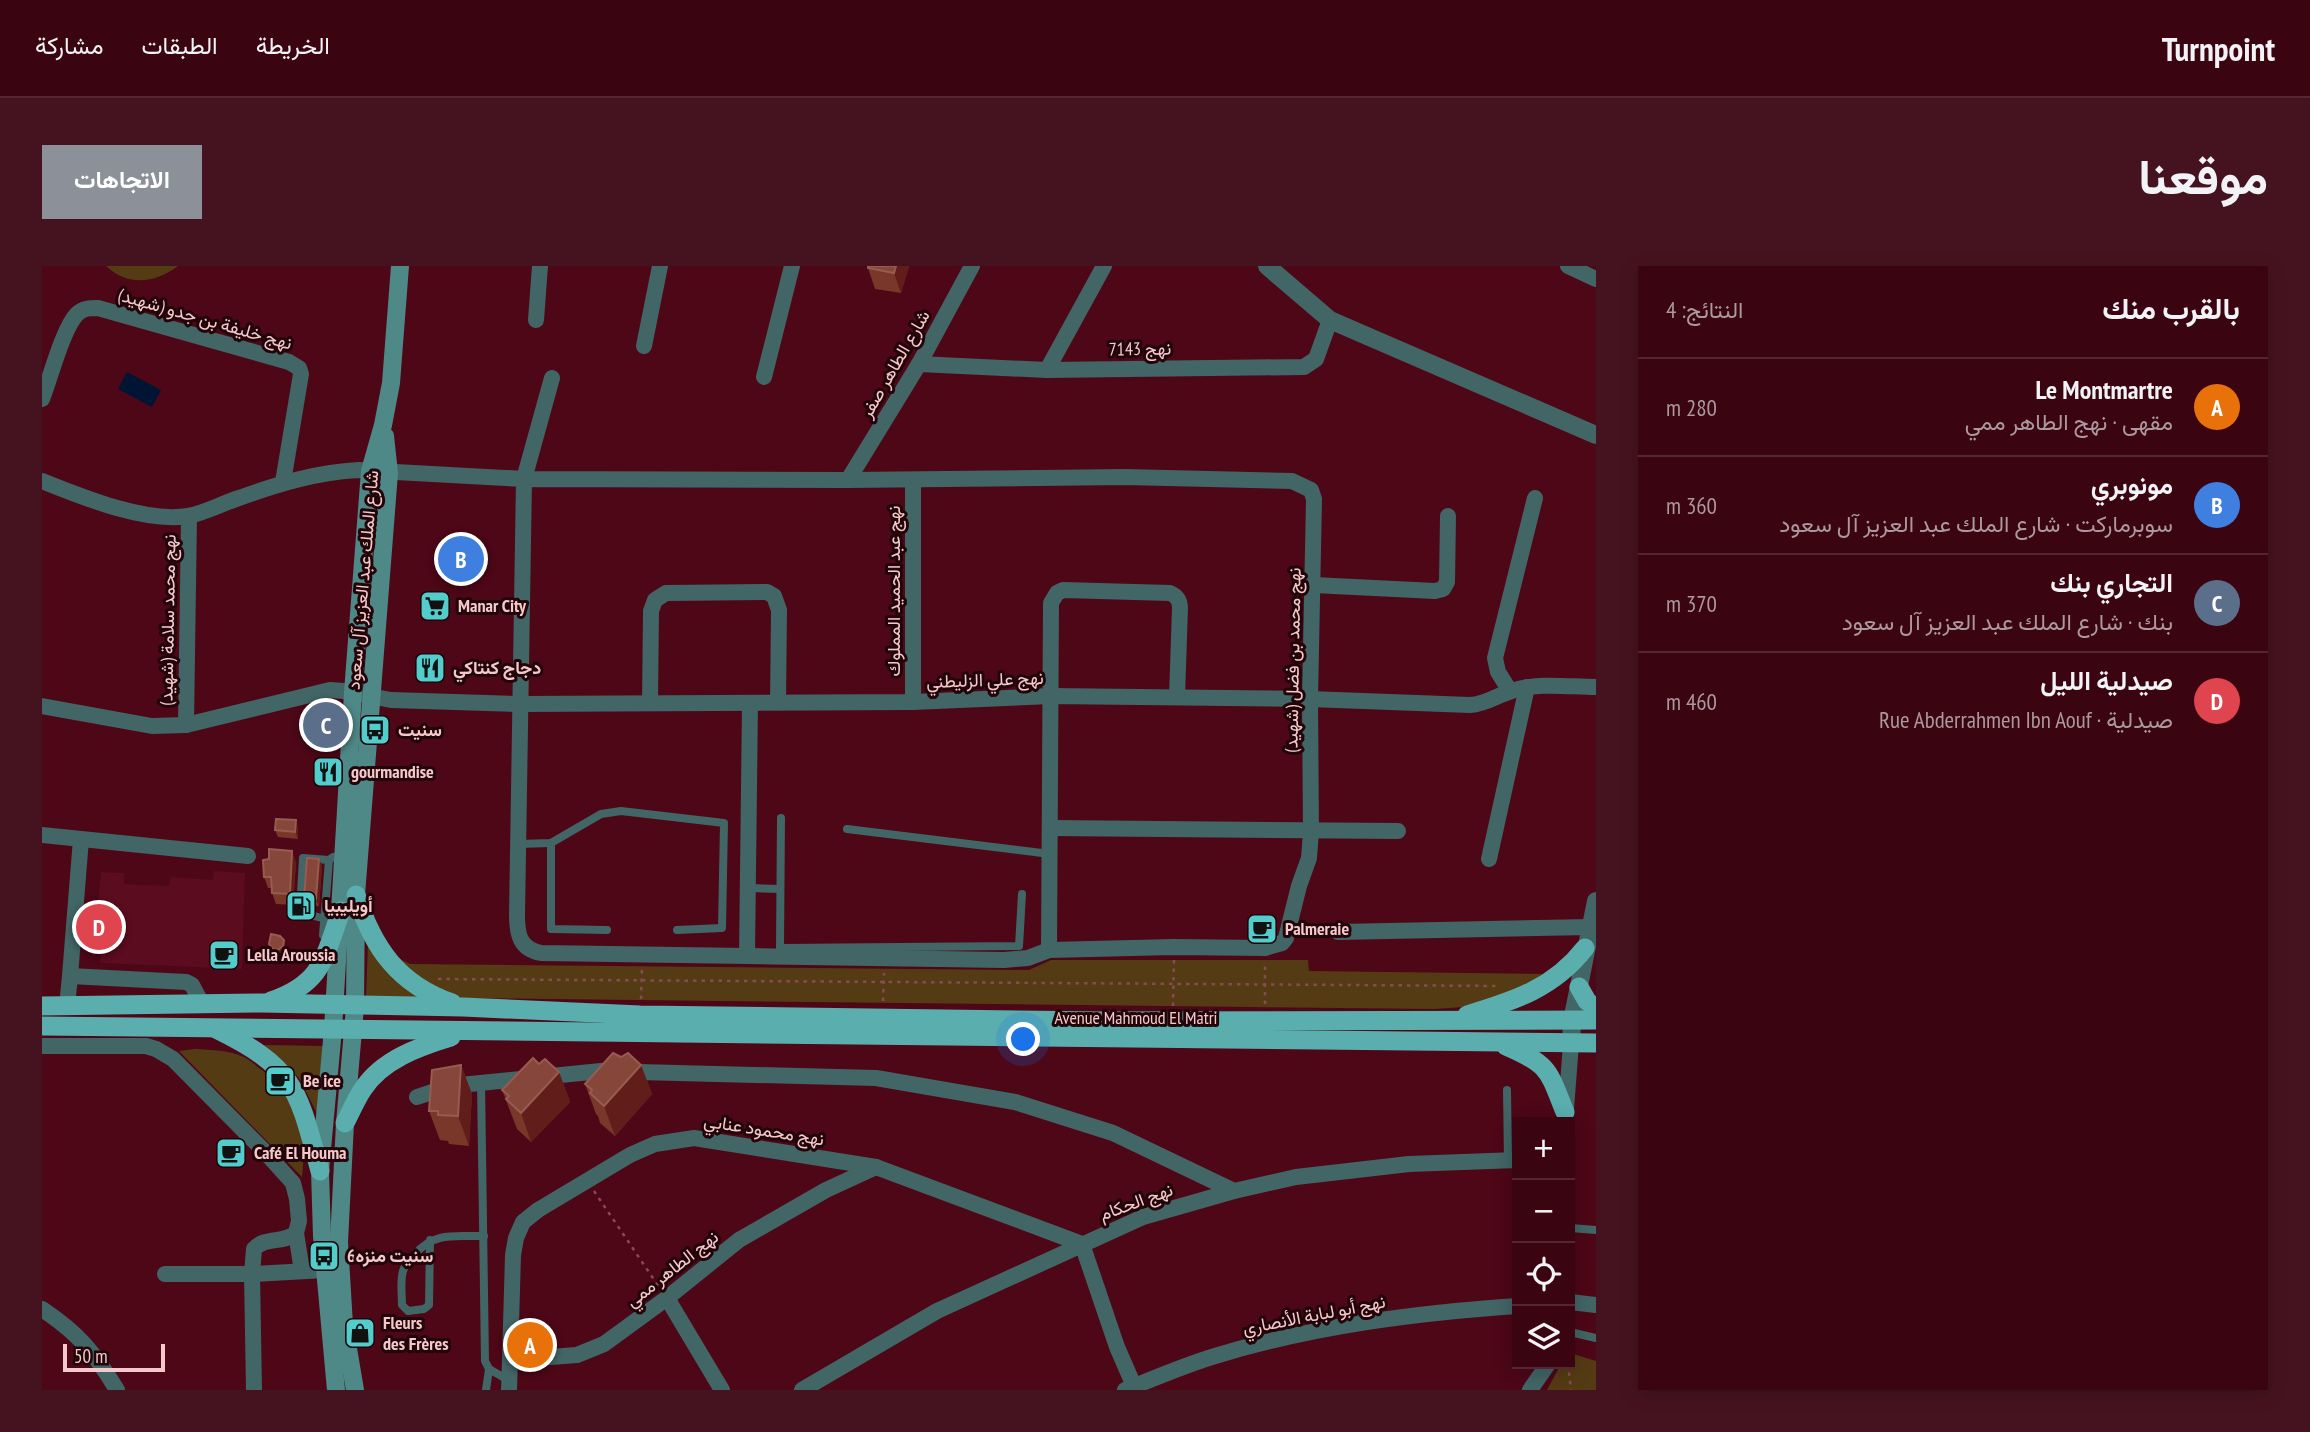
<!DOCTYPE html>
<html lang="ar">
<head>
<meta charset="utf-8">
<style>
	body { margin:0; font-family:"PT Sans Narrow",Vazirmatn,sans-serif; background:#45131f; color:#f1f3f6; direction:rtl }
	.controls { position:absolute; right:21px; bottom:21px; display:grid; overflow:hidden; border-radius:0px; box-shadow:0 4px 18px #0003 }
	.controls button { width:63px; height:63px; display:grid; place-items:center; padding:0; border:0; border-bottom:2px solid #542631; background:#3a0511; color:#f1f3f6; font:35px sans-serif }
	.scale { position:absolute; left:21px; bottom:18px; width:102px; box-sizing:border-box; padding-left:7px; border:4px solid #f5c9cb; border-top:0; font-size:19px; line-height:24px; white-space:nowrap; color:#f5c9cb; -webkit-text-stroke:5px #220509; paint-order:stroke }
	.you { position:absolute; left:982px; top:774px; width:24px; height:24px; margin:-18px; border:5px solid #fff; border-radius:50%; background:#1a73e8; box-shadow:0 0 0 10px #1a73e833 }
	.badge { display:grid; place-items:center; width:46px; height:46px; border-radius:50%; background:#8c9099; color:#fff; font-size:23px; font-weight:700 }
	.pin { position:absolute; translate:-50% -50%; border:4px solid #fff; box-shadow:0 2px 7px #0006 }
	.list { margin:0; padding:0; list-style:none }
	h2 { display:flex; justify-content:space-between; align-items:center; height:91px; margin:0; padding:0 28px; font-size:30px }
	h2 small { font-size:23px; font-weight:400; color:#ab999f }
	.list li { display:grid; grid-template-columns:46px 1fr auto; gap:21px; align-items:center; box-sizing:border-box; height:98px; padding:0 28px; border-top:2px solid #542631 }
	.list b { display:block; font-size:26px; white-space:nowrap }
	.list p { margin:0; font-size:23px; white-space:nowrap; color:#ab999f }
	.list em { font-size:23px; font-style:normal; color:#ab999f }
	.icon { flex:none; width:38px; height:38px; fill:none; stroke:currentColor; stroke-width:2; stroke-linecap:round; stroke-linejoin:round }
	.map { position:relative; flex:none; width:1554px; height:1124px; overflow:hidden; direction:ltr; border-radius:0px }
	header { display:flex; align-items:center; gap:42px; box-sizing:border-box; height:98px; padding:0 35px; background:#3a0511; border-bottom:2px solid #542631 }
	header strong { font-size:33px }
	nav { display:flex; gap:38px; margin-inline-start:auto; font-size:24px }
	.intro { display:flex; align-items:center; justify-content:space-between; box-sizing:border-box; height:168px; padding:0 42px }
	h1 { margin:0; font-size:49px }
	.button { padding:18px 32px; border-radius:0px; background:#8c9099; color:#fff; font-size:24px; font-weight:700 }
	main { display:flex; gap:42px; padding:0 42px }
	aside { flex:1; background:#3a0511; border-radius:0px; box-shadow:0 4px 18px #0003 }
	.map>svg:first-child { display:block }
	.built { fill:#5b0c1e }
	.green { fill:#553b14 }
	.water { fill:#001434 }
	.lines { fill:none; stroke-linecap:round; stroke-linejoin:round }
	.path { stroke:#874a55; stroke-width:2.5; stroke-dasharray:3.5 5; stroke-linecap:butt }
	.service { stroke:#426565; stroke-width:8 }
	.minor { stroke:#426565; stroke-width:16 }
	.tertiary { stroke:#426565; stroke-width:18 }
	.secondary { stroke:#4e8887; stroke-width:18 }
	.trunk { stroke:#5aaeae; stroke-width:19 }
	.wall { fill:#783728 }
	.shaded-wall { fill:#611d1a }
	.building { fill:#86473a; stroke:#975b50; stroke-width:2 }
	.labels { text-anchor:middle; stroke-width:6; stroke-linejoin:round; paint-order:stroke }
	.street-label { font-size:18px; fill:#f5c9cb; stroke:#220509 }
	.poi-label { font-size:18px; font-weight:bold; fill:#f5c9cb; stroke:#220509; text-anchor:start }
</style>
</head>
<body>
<header>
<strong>Turnpoint</strong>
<nav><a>الخريطة</a><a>الطبقات</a><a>مشاركة</a></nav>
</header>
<div class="intro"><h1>موقعنا</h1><a class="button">الاتجاهات</a></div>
<main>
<aside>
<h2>بالقرب منك<small>النتائج: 4</small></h2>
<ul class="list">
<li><span class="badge" style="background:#e8710a">A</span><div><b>Le Montmartre</b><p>مقهى · نهج الطاهر ممي</p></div><em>280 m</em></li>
<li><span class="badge" style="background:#3f7fe0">B</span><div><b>مونوبري</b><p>سوبرماركت · شارع الملك عبد العزيز آل سعود</p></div><em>360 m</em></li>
<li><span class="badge" style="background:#5c6f8a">C</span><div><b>التجاري بنك</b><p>بنك · شارع الملك عبد العزيز آل سعود</p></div><em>370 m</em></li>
<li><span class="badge" style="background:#e0444e">D</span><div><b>صيدلية الليل</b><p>صيدلية · Rue Abderrahmen Ibn Aouf</p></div><em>460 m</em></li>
</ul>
</aside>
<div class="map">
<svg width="1554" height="1124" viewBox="0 0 1554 1124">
	<rect width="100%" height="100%" fill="#4d0717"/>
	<polygon class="built" points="172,605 203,607 200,703 58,697 60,666 42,665 44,640 56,641 59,606 82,607 82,618 127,620 129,611 171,614"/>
	<g class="green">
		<path d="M64,0h72c-23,17 -49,21 -72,0z"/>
		<polygon points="326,677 368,698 987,704 1009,694 1266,694 1267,705 1511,708 1434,740 1393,743 324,731"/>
		<polygon points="222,779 282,780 277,851 257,812"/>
		<path d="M153,783c17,1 34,1 49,8 6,3 12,9 18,13 37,29 45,62 40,107l-123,-126z"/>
		<polygon points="1528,1087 1554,1095 1554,1124 1505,1124 1519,1098 1528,1098"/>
	</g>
	<polygon class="water" points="85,106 119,124 110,141 76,123"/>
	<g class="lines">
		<g class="path">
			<polyline points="396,713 1457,720"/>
			<polyline points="599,733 600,701"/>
			<polyline points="841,735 842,707"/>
			<polyline points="1223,738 1223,696"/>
			<polyline points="1131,740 1132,694"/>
			<polyline points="552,925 617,1021"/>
			<polyline points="1526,1098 1529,1124"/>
		</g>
		<g class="service">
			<polyline points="739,552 738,682 977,680 980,628"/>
			<polyline points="805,563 1008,588"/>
			<polyline points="509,577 509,663 565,664"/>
			<polyline points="477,578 509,577 559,548 579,545 682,557 680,662 635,664"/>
			<polyline points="707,622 738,623"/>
			<polyline points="283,653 258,646 261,592 287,594"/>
			<polyline points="281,669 287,594 291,591"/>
			<polyline points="439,816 443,1095 447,1103 468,1115"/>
			<polyline points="1465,824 1466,894"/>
			<polyline points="1528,962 1554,964"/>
			<path d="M388,974l-1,65 -5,4 -16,2 -6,-6c0,-11 -2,-24 1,-34 2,-7 9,-12 13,-18 20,-22 40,-16 68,-17"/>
			<polyline points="1528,1066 1554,1072"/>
			<polyline points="444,1124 447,1103"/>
		</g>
		<g class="minor">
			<polyline points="1526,0 1554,13"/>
			<polyline points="494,54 498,0"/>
			<polyline points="602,80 618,0"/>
			<polyline points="877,98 1005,104 1262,101 1274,93 1288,54"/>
			<polyline points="1005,104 1062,0"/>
			<polyline points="722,111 750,0"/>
			<path d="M0,133c8,-20 21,-71 35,-85 6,-6 13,-6 21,-6l191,54 10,6 2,6 -18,108"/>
			<polyline points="806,214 877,98 930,0"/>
			<polyline points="871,214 871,436"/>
			<path d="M0,215c40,16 103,42 146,35 17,-3 35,-13 51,-18 39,-14 78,-26 120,-28l165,9 324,1 277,-3 167,4 19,9 3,9 -4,200 1,133 -2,26 -10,28 -13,52 -4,5 -17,5 -91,-1 -125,3 -21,8 -24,2c-154,-1 -309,-6 -463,-7 -21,-4 -24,-18 -24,-38l7,-436 28,-101"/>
			<polyline points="1272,319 1393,325 1401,323 1405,316 1406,250"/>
			<polyline points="1468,425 1456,406 1453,392 1493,232"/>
			<polyline points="608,436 609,345 613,334 624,327 725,326 732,330 737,344 736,436"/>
			<path d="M0,440l110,20 34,-1 144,-35 13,1 48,9 128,4 394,-2 138,-6 259,3 160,6c17,-1 27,-10 42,-14 25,-9 58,-4 84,-4"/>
			<polyline points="144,459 147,250"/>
			<polyline points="1008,562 1356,565"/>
			<polyline points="0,569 206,590"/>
			<polyline points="1447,593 1485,421"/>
			<polyline points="1296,666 1549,661"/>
			<path d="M1007,684l2,-347 6,-10 6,-3 107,3c7,3 10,7 10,15l-3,89"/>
			<polyline points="705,690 708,437"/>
			<polyline points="28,710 39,573"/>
			<polyline points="25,740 28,710 144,716 150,719 160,738"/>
			<polyline points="0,780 104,780 114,783 131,793 223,886 251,917 255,933 257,955 254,967 260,1005"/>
			<polyline points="375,831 408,820 559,805 834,812 973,836 1071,867 1192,925"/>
			<polyline points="1523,856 1529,778"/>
			<polyline points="123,1008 210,1008 283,1004"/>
			<polyline points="625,1032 680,1124"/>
			<polyline points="1528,1036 1554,1039"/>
			<path d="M0,1043c37,25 52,43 75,81"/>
			<polyline points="468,1094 471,989 474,972 481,956 496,944 588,889 613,878 652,872 834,901 1040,978 1075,1081 1092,1120"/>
			<path d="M212,1124l-2,-116 2,-25c11,-13 30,-5 42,-16"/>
			<polyline points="467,1124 468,1094 535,1089 562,1078 625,1032 697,974 784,924 834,901"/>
			<polyline points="760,1124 895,1045 1101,951 1192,925 1254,911 1367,898 1475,894"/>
			<path d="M1083,1124c30,-12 60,-25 90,-34 99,-30 200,-43 302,-50"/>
			<polyline points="1488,1124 1506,1098"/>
		</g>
		<g class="tertiary">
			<polyline points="1225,0 1288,54 1554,169"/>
			<polyline points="1529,778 1530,755 1554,635"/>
		</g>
		<g class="secondary">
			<polyline points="294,1124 280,970 278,905 291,763 311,426 328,205 341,159 349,117 358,0"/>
			<polyline points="313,1124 302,1059 297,976 303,857 313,741 314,629 347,207 343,170"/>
		</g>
		<g class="trunk">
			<path d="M314,629c17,53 42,89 96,108"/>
			<polyline points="1537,721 1545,735 1554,743"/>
			<path d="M229,735c52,-18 53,-43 70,-90"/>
			<polyline points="0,740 220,737 421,741 598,749 1057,755 1554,754"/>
			<path d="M1425,749c47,-14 87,-27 118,-67"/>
			<polyline points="0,760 1554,777"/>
			<path d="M174,763c80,39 82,61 104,142"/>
			<path d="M1464,780c44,19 42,24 59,66"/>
			<path d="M303,857c6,-11 11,-24 18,-34 19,-29 55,-42 88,-52"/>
		</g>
	</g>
	<g class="wall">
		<polygon points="867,0 859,27 833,23 826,2"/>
		<polygon points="256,562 256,573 236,571 233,564"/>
		<polygon points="277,593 280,600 277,640 265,639 262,632"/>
		<polygon points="254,596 251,639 234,638 230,627 230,622 226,622 222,611"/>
		<polygon points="242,674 243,678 242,684 238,687 232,687 227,678"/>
		<polygon points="579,791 599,799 610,828 573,870 558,857 556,850 554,848 543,818"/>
		<polygon points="497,798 517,806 528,836 489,876 475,863 460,824"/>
		<polygon points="419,799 430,828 427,880 407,878 406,875 398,874 387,845"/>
	</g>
	<g class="shaded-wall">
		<polygon points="854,0 867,0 859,27 852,7"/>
		<polygon points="254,554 256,562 256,573 253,566"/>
		<polygon points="250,585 254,596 251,639 248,628"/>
		<polygon points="277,593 280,600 277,640 274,633"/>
		<polygon points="242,674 243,678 242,684 238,687 236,684"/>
		<polygon points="419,799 430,828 427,880 416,850"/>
		<polygon points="599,799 610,828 573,870 562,840"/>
		<polygon points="517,806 528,836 489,876 479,847"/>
	</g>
	<g class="building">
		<polygon points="826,0 854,0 852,7 826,2"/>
		<polygon points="234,553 254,554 253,566 233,564"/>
		<polygon points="227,583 250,585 248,628 230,627 229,611 222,611 221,594 227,593"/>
		<polygon points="265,592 277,593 274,633 262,632"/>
		<polygon points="229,668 238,670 242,674 241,680 236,684 231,683 227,678"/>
		<polygon points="571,787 579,791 586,787 599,799 562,840 548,827 550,824 543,818"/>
		<polygon points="491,792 497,798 503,793 517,806 479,847 464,833 467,830 460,824"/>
		<polygon points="419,799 416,850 396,849 396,845 387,845 390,804"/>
	</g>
	<defs>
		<g id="supermarket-square" transform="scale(1.575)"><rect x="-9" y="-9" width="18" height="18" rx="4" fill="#52cdcc" stroke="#220509"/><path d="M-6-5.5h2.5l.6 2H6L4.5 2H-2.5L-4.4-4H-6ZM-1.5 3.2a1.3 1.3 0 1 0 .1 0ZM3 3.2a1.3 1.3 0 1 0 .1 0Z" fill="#111"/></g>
		<g id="restaurant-square" transform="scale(1.575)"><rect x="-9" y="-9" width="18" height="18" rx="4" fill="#52cdcc" stroke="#220509"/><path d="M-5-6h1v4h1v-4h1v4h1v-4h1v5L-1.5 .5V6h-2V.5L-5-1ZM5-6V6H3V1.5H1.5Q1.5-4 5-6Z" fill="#111"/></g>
		<g id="bus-square" transform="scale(1.575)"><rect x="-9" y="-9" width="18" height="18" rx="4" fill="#52cdcc" stroke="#220509"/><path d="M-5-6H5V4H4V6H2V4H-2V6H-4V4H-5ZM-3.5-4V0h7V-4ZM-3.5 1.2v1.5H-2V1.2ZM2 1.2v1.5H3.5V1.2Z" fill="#111"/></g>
		<g id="fuel-square" transform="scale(1.575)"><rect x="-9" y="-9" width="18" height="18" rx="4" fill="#52cdcc" stroke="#220509"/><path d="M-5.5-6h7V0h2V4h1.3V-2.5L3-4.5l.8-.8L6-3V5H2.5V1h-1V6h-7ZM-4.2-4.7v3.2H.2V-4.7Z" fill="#111"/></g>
		<g id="cafe-square" transform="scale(1.575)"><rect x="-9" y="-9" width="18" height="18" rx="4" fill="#52cdcc" stroke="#220509"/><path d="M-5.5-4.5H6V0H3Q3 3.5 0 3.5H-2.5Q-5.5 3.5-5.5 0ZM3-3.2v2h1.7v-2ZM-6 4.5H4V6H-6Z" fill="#111"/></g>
		<g id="shop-square" transform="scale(1.575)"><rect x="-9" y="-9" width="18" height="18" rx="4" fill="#52cdcc" stroke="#220509"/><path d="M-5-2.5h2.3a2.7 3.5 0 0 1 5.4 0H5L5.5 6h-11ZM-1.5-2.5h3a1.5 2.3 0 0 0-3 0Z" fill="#111"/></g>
	</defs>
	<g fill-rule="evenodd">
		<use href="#supermarket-square" x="393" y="340"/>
		<use href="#restaurant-square" x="388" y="402"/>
		<use href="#bus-square" x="333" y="464"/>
		<use href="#restaurant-square" x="286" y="506"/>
		<use href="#fuel-square" x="259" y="640"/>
		<use href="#cafe-square" x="1220" y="663"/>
		<use href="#cafe-square" x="182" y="689"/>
		<use href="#cafe-square" x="238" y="815"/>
		<use href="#cafe-square" x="189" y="887"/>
		<use href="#bus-square" x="282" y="990"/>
		<use href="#shop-square" x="318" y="1067"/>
	</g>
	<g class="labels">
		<g class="street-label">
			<text transform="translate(163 53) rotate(16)" y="6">نهج خليفة بن جدو (شهيد)</text>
			<text transform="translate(1098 83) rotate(-1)" y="6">نهج 7143</text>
			<text transform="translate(853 98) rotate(-60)" y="6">شارع الطاهر صفر</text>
			<text transform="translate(321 314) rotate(-85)" y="6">شارع الملك عبد العزيز آل سعود</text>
			<text transform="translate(852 325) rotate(-90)" y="6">نهج عبد الحميد المملوك</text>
			<text transform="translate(126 354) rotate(-89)" y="6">نهج محمد سلامة (شهيد)</text>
			<text transform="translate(1251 394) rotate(-89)" y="6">نهج محمد بن فضل (شهيد)</text>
			<text transform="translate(943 414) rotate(-2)" y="6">نهج علي الزليطني</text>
			<text x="1094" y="758">Avenue Mahmoud El Matri</text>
			<text transform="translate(722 864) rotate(9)" y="6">نهج محمود عنابي</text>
			<text transform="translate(1094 936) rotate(-20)" y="6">نهج الحكام</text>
			<text transform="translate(630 1003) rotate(-38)" y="6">نهج الطاهر ممي</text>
			<text transform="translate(1272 1049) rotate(-11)" y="6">نهج أبو لبابة الأنصاري</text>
		</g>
		<g class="poi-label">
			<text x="416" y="346">Manar City</text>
			<text x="411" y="408">دجاج كنتاكي</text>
			<text x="356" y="470">سنيت</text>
			<text x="309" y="512">gourmandise</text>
			<text x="282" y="646">أويليبيا</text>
			<text x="1243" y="669">Palmeraie</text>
			<text x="205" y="695">Lella Aroussia</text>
			<text x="261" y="821">Be ice</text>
			<text x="212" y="893">Café El Houma</text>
			<text x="305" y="996">سنيت منزه6</text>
			<text x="341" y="1063">Fleurs<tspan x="341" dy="21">des Frères</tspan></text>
		</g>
	</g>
</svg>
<div class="controls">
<button>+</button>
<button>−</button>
<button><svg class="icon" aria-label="locate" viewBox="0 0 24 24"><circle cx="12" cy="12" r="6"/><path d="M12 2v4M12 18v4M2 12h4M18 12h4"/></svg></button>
<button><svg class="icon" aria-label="layers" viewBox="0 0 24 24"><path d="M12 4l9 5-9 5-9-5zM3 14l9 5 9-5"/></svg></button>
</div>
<div class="scale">50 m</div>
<div class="you"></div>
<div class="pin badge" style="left:488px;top:1079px;background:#e8710a">A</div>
<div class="pin badge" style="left:419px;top:293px;background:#3f7fe0">B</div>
<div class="pin badge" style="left:284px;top:459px;background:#5c6f8a">C</div>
<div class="pin badge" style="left:57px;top:661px;background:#e0444e">D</div>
</div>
</main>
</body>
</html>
